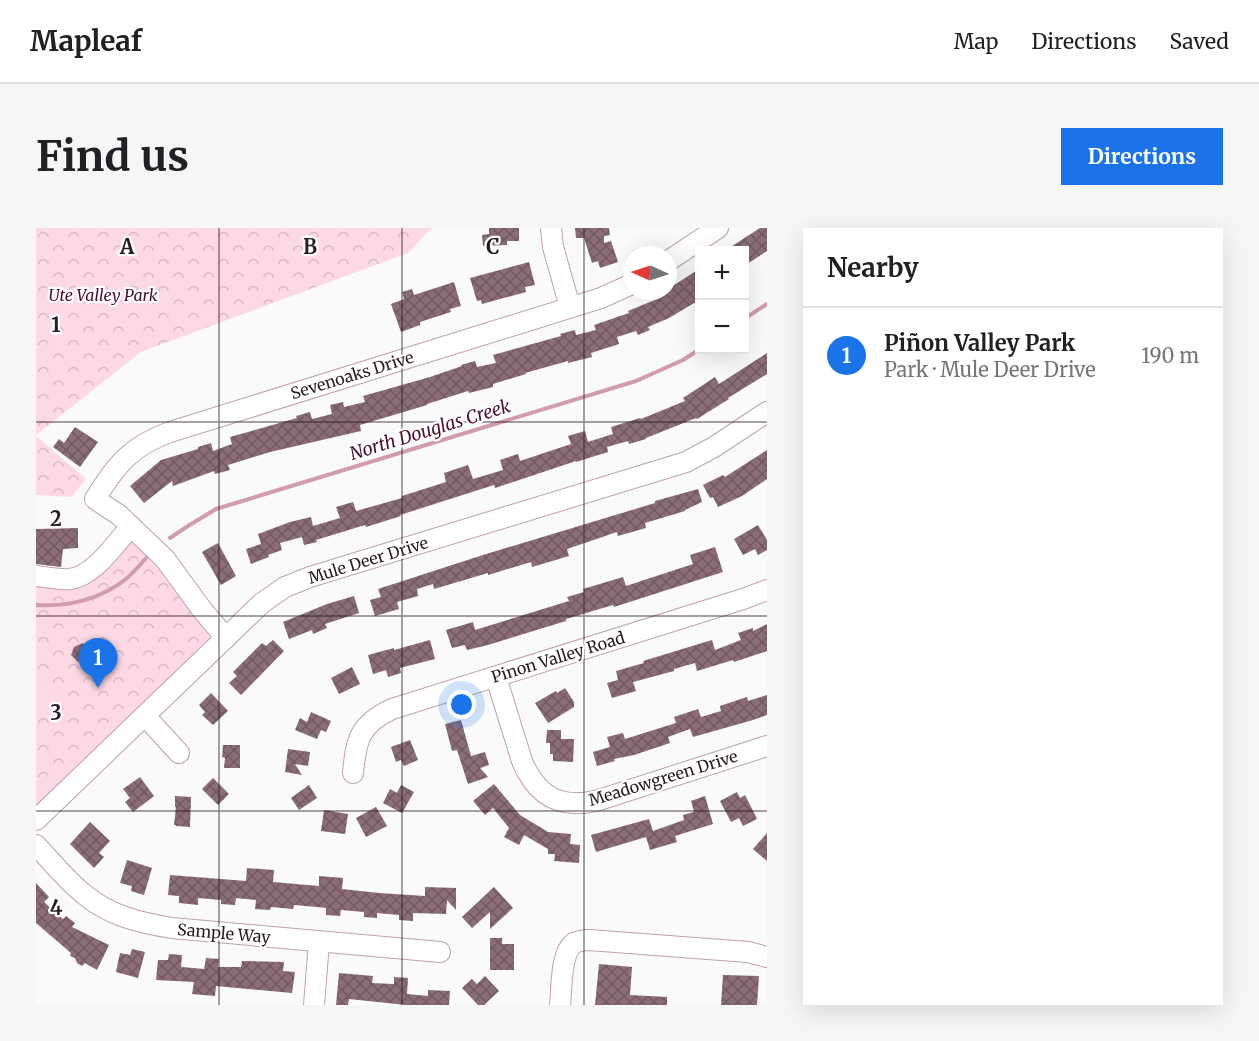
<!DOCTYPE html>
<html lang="en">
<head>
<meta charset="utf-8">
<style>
	body { margin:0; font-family:Merriweather,serif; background:#f6f6f6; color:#202124 }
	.controls { position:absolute; right:18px; top:18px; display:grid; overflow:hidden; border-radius:0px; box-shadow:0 6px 24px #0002 }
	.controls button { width:54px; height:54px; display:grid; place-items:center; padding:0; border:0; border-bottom:2px solid #e0e0e0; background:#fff; color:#202124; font:30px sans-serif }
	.compass { position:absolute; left:587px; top:18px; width:54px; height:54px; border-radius:50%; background:#fff; box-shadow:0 6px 24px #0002; rotate:273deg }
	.you { position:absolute; left:426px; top:477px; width:21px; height:21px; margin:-15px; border:4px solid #fff; border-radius:50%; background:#1a73e8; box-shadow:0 0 0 9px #1a73e833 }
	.badge { display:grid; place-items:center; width:39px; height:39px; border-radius:50%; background:#1a73e8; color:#fff; font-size:20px; font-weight:700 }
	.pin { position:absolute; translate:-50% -50px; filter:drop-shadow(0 2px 3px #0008) }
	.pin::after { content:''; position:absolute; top:32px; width:21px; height:18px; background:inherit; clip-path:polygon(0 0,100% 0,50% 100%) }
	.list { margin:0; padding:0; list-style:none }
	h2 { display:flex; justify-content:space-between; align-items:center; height:78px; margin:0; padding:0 24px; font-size:26px }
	h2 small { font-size:20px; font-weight:400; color:#757577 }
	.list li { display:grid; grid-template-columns:39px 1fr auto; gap:18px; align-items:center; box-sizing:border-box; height:96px; padding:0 24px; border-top:2px solid #e0e0e0 }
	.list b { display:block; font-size:22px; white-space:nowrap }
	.list p { margin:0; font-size:20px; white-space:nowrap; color:#757577 }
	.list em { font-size:20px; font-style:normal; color:#757577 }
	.map { position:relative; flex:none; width:731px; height:777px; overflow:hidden; border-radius:0px }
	header { display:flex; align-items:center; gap:36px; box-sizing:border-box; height:84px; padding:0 30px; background:#fff; border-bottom:2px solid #e0e0e0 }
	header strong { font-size:28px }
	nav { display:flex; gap:33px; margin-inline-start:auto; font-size:21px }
	.intro { display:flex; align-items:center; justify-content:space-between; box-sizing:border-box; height:144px; padding:0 36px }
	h1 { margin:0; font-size:42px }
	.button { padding:15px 27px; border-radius:0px; background:#1a73e8; color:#fff; font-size:21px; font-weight:700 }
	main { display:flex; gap:36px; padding:0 36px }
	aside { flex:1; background:#fff; border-radius:0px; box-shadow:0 6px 24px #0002 }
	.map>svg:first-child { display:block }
	.park { fill:url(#park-crowns) }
	.pitch { fill:#fcd9e5 }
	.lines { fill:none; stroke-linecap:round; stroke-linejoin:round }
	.stream { stroke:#d19caf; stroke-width:4 }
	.building { fill:url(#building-cross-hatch) }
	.minor-casing { stroke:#c2a0ac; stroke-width:22 }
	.minor { stroke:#fff; stroke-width:20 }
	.grid { fill:none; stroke:#281c20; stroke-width:1.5; stroke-opacity:0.55 }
	.labels { text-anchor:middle; stroke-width:4.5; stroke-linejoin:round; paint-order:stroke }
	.park-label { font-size:16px; font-style:italic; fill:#4d0d2c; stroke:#fff }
	.street-label { font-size:16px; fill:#281c20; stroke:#fff }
	.water-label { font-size:18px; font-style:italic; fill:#4e0e2d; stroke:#fff }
	.grid-label { font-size:20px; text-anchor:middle; font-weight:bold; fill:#281c20; stroke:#fff; stroke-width:4.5; stroke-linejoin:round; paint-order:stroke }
</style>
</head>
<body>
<header>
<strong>Mapleaf</strong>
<nav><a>Map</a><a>Directions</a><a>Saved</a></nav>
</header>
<div class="intro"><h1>Find us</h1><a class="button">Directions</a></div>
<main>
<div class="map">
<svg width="731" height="777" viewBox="0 0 731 777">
	<defs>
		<pattern id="park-crowns" width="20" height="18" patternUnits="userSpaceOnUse" patternTransform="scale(1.5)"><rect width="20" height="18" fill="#fcd9e5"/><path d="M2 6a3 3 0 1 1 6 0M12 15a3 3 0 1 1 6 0" fill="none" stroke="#d8bac4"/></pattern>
		<pattern id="building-cross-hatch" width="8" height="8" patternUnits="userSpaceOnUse" patternTransform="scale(1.5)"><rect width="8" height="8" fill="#8b6d77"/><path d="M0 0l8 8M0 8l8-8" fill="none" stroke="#725961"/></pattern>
	</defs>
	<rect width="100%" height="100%" fill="#fafafa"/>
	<g class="park">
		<polygon points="0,0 396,0 372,25 105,124 0,207"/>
		<polygon points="0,208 50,251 35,269 0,267"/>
		<polygon points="93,310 136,355 173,408 173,412 0,579 0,355 18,358"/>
	</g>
	<polygon class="pitch" points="0,451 22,464 7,489 0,485"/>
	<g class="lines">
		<g class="stream">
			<polyline points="708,91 731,76"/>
			<polyline points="134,310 152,298 180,281 600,153 647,132 664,121"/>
			<path d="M0,377c34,2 63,-5 90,-26 7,-6 14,-14 20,-21"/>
		</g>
	</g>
	<g class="building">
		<polygon points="453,0 483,0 483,13 471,13 471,17 447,18 446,7 453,6"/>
		<polygon points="539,0 573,0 574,7 568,8 568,15 575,13 582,34 564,40 562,33 556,35 548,10 540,10"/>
		<polygon points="724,0 731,0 731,23 708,38 708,22 690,22"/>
		<polygon points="493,34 499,57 489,59 490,64 446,76 445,72 441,73 434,50"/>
		<polygon points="663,41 663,72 633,90 612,99 614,102 602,107 600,103 581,109 583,116 555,125 556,129 532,135 532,133 489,145 490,146 457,156 457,159 433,165 432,163 391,176 391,177 324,197 325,203 234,224 192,237 194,242 179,246 178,243 137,258 136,253 108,275 94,258 125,232 162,221 162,219 175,215 177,223 196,216 194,209 261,190 260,188 274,184 276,191 296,186 294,177 307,174 308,179 329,174 327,168 394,149 426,138 425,137 439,133 441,139 460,135 457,127 525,108 524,106 539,102 540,107 560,102 558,97 593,85 592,83 626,69 624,66 629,63 632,63 632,61"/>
		<polygon points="418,54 425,78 414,81 415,84 384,94 384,97 365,104 355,76 368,71 366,64 376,61 378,67"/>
		<polygon points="731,125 731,146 692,170 693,171 661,191 660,190 610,210 610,211 593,216 592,213 571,219 572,224 540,234 540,233 459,260 458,257 364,287 365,288 330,299 329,297 280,312 281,314 268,317 266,309 244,315 246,322 232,327 233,329 215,336 210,321 225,316 222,306 254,294 275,289 277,298 304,290 300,279 317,274 320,283 366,270 366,268 410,254 408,245 432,237 437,251 467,242 464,232 482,226 484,233 535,216 532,208 549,203 552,214 577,206 575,199 604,190 605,191 649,173 647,170 679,149 683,156"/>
		<polygon points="39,199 62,214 44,239 17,219 23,211 28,215"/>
		<polygon points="731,222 731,251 706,268 682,279 677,269 674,270 667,257 687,247 689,249"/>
		<polygon points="662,261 666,274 649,282 649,283 609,295 610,300 582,308 581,304 531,321 533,328 496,339 495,334 452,347 452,345 398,361 397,356 381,361 382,368 361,374 363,381 339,388 334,372 345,369 342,361 447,327 619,275 619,273"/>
		<polygon points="722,297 731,312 731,322 722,327 719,321 707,327 698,311"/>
		<polygon points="42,300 42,320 27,321 25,339 0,336 0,301"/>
		<polygon points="182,315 200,348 185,357 166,324"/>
		<polygon points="679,319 687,344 578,379 577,377 530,391 530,393 452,417 431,422 429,417 416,420 410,402 437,394 439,402 533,373 531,369 548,364 547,361 587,349 590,358 657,336 654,327"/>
		<polygon points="318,368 323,385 289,396 291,400 277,406 276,402 253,411 247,394 291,376"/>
		<polygon points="731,396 731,423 698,434 697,432 661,443 659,435 638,441 638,443 597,454 600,463 576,470 571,455 582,452 580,443 608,435 607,433 676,412 679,422 705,412 702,405 717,400 717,403"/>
		<polygon points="237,412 248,423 205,467 193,455 201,448 197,444 226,415 230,418"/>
		<polygon points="394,412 399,431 364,440 365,445 352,449 350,442 337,446 332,427 358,420 358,422"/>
		<polygon points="47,415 54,422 52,431 42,434 35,427 38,419"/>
		<polygon points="316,439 324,456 303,466 295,450"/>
		<polygon points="529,460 538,474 538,479 512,495 499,475 520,463 521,465"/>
		<polygon points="175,465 192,483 177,497 166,487 169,484 163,477"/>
		<polygon points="731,467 731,487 717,492 657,509 654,501 632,509 634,515 598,527 578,531 579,533 561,538 557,524 574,519 571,509 587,505 589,511 640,495 638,489 662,481 665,489 685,483 684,478 711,469 712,473"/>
		<polygon points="275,484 295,493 290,504 285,502 281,511 259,502 264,490 271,494"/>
		<polygon points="425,492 435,528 449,524 453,537 444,540 452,549 432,556 421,522 416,523 409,496"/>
		<polygon points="511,502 525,502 525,511 538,511 537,534 517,533 517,526 514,526 514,515 510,515"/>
		<polygon points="374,512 382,532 368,538 365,532 360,534 355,519"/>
		<polygon points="187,517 204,517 204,540 188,540 189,530 186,529"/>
		<polygon points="252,521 274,524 272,538 259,536 266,547 249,544"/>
		<polygon points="104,549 118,568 97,584 89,574 94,570 87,561"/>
		<polygon points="177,550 193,566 182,577 166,561"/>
		<polygon points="458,556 484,587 512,604 535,606 534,616 544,617 543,635 518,633 519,626 512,626 512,621 488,607 483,617 468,609 473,600 457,580 449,587 437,573"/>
		<polygon points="273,557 281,570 263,582 255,570"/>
		<polygon points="365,557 378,564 366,585 347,575 354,561 361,565"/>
		<polygon points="701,564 704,570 709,567 721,591 707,598 703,590 695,594 684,573"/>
		<polygon points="139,568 155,569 154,599 140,598 140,597 138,597 140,579 139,579"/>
		<polygon points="669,568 677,596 639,608 641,614 614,622 610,609 560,624 555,607 613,591 617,603 648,592 647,587 658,584 655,573"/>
		<polygon points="340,579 351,598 330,609 320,590"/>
		<polygon points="288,582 312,586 309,606 285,603"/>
		<polygon points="54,594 74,613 63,625 68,629 58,640 34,616"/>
		<polygon points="731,605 731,633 717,621"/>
		<polygon points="91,632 116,640 108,667 95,663 96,658 84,655"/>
		<polygon points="211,640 238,642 237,654 283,658 283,648 307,650 306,661 343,665 389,668 389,659 420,660 420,682 411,672 410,686 377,685 377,693 363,692 363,687 341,685 341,690 328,689 328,684 305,682 304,688 290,687 290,680 281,679 258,677 257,681 235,679 234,682 219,681 220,672 200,670 199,677 185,676 185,672 162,670 162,677 143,675 143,668 132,667 134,647 210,653"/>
		<polygon points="0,655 13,669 8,674 27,691 30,688 39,695 36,699 73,717 61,742 49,735 46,738 41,735 39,730 34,728 35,725 0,695"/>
		<polygon points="458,659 477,680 454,701 454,684 436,700 426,689"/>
		<polygon points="454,710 466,710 466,716 478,716 478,742 454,742"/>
		<polygon points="96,721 109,724 102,750 80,744 84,725 94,727"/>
		<polygon points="133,726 146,727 145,739 168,741 170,730 183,731 182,739 205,739 206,733 248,734 247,743 259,744 256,765 180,758 179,768 156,766 158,754 120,752 122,732 132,732"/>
		<polygon points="563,736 596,739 594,767 631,769 631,777 559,777"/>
		<polygon points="303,745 337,748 336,755 358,756 358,749 372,750 371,766 392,768 392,762 414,763 413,777 370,777 313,771 312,777 300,777"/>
		<polygon points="687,747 723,748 721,777 685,777"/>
		<polygon points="449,748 463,763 448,777 442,777 426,760 436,751 441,756"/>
	</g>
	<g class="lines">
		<g class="minor-casing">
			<g id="minor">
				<polyline points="515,0 517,19 534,79"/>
				<polyline points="632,33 682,0"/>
				<path d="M0,348c11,1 23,4 34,3 24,-3 46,-36 61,-53"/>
				<path d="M190,410l-23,-27 -38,-52 -46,-44 -24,-16c21,-34 36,-53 75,-67l431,-134 31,-14"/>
				<path d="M460,449l26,84c15,36 39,49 77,39l168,-54"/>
				<polyline points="109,488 143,525"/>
				<path d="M317,545c3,-34 7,-49 39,-64l351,-110 24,-9"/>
				<polyline points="0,592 226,375 249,359 274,349 650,234 678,219 731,184"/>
				<path d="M0,617c16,17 31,36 49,50 25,21 56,28 87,33l268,24"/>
				<polyline points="278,777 283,714"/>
				<path d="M524,777c2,-16 0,-52 14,-62 5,-2 10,-3 15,-3l159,12 19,5"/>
			</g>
		</g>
		<use href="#minor" class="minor"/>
	</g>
	<path class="grid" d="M183,0v777M366,0v777M548,0v777M0,194h731M0,388h731M0,583h731"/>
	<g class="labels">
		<g class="park-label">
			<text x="67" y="73">Ute Valley Park</text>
		</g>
		<g class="street-label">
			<text transform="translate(316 147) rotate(-17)" y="6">Sevenoaks Drive</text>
			<text transform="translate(332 332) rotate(-17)" y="6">Mule Deer Drive</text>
			<text transform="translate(522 429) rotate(-17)" y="6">Pinon Valley Road</text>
			<text transform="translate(627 550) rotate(-17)" y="6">Meadowgreen Drive</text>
			<text transform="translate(188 705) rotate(5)" y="6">Sample Way</text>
		</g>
		<g class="water-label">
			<text transform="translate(394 202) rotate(-17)" y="6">North Douglas Creek</text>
		</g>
	</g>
	<g class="grid-label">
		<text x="91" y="26">A</text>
		<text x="274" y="26">B</text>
		<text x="457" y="26">C</text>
		<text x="20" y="104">1</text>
		<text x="20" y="298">2</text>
		<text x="20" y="492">3</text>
		<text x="20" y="687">4</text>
	</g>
</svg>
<div class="controls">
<button>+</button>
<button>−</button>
</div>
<svg class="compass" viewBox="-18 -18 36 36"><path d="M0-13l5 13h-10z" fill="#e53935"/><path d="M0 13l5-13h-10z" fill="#757577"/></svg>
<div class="you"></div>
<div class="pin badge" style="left:62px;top:460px">1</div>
</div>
<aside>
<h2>Nearby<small></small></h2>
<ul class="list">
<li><span class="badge">1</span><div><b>Piñon Valley Park</b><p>Park · Mule Deer Drive</p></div><em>190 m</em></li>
</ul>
</aside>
</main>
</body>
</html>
